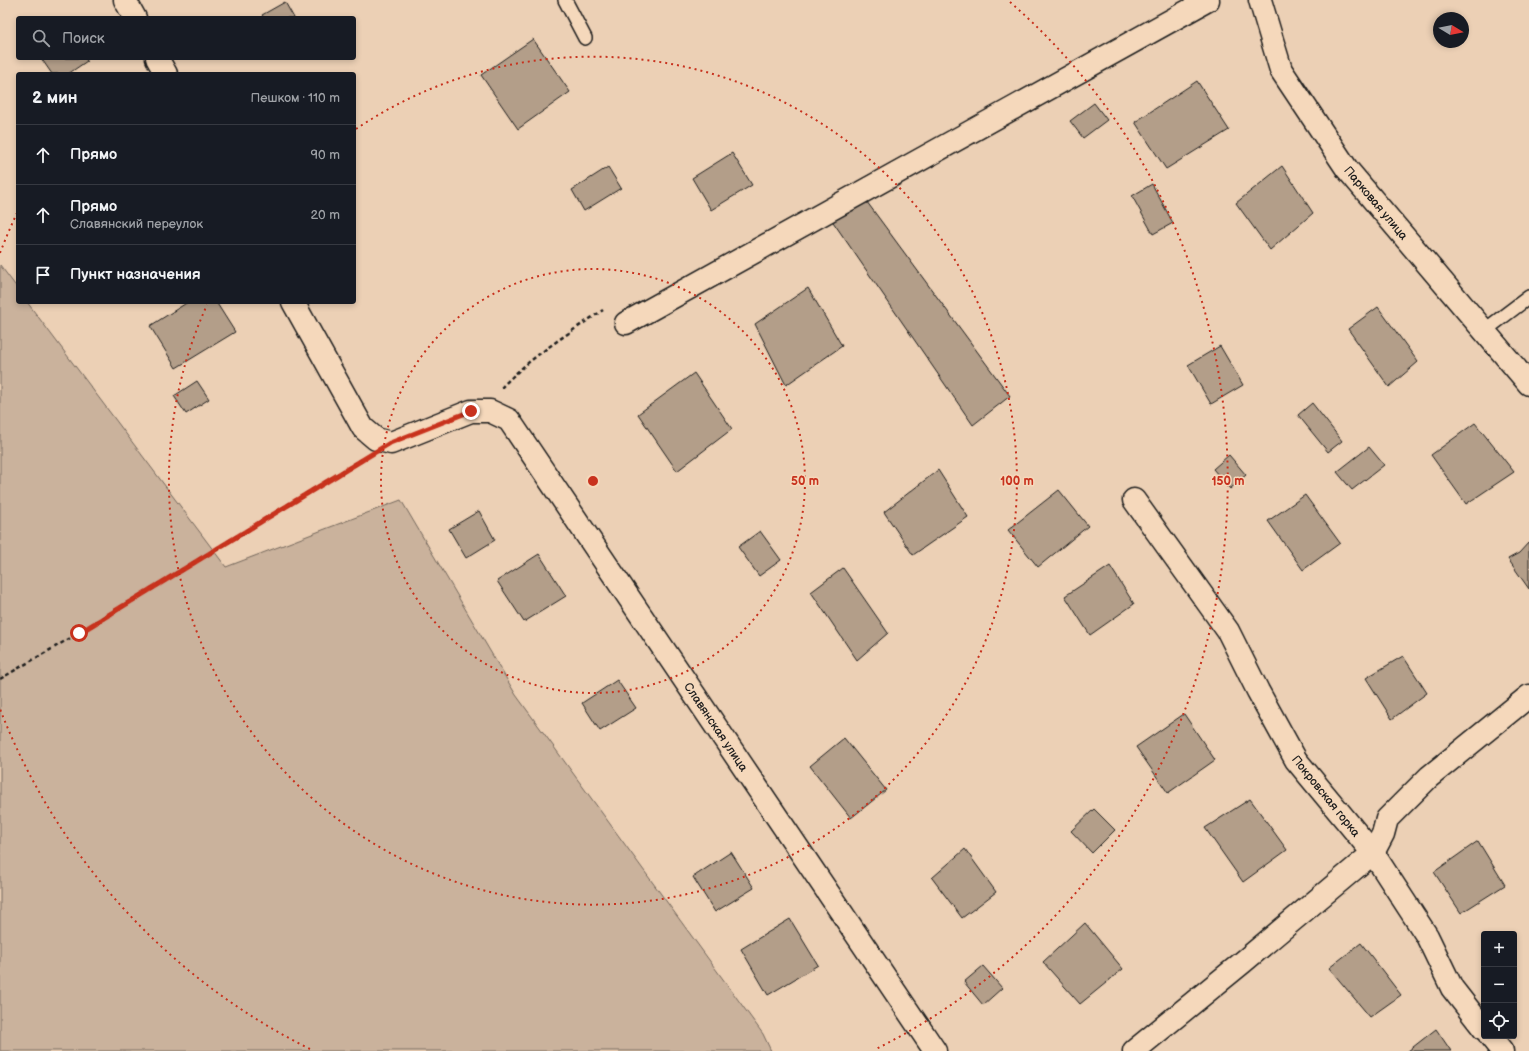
<!DOCTYPE html>
<html lang="ru">
<head>
<meta charset="utf-8">
<style>
	body { margin:0; font-family:"Balsamiq Sans",sans-serif; background:#20242c; color:#f1f3f6 }
	.controls { position:absolute; right:12px; bottom:12px; display:grid; overflow:hidden; border-radius:4px; box-shadow:0 2px 6px #0003 }
	.controls button { width:36px; height:36px; display:grid; place-items:center; padding:0; border:0; border-bottom:1px solid #363941; background:#171b24; color:#f1f3f6; font:20px sans-serif }
	.compass { position:absolute; left:1433px; top:12px; width:36px; height:36px; border-radius:50%; background:#171b24; box-shadow:0 2px 6px #0003; rotate:100deg }
	.stop { position:absolute; width:12px; height:12px; margin:-9px; border:3px solid #c8321e; border-radius:50%; background:#fff }
	.stop.end { background:#c8321e; border-color:#fff; box-shadow:0 1px 4px #0008 }
	.list { margin:0; padding:0; list-style:none }
	h2 { display:flex; justify-content:space-between; align-items:center; height:52px; margin:0; padding:0 16px; font-size:17px }
	h2 small { font-size:13px; font-weight:400; color:#9ea1a6 }
	.list li { display:grid; grid-template-columns:26px 1fr auto; gap:12px; align-items:center; box-sizing:border-box; height:60px; padding:0 16px; border-top:1px solid #363941 }
	.list b { display:block; font-size:15px; white-space:nowrap }
	.list p { margin:0; font-size:13px; white-space:nowrap; color:#9ea1a6 }
	.list em { font-size:13px; font-style:normal; color:#9ea1a6 }
	.icon { flex:none; width:22px; height:22px; fill:none; stroke:currentColor; stroke-width:2; stroke-linecap:round; stroke-linejoin:round }
	.map { position:relative; flex:none; width:1529px; height:1051px; overflow:hidden }
	.search { position:absolute; background:#171b24; box-shadow:0 2px 6px #0003; left:16px; top:16px; width:340px; height:44px; display:flex; align-items:center; gap:10px; box-sizing:border-box; padding:0 14px; border-radius:4px; color:#9ea1a6; font-size:15px }
	.panel { position:absolute; background:#171b24; box-shadow:0 2px 6px #0003; left:16px; top:72px; width:340px; height:232px; border-radius:4px }
	.map>svg:first-child { display:block }
	.green { fill:#cab29c; stroke:#73675c }
	.building { fill:#b39e89; stroke:#1c1c1c }
	.lines { fill:none; stroke-linecap:round; stroke-linejoin:round }
	.lane-casing { stroke:#1c1c1c; stroke-width:16 }
	.street-casing { stroke:#1c1c1c; stroke-width:25 }
	.path { stroke:#1c1c1c; stroke-width:2.5; stroke-dasharray:4 3; stroke-linecap:butt }
	.lane { stroke:#f5d8bb; stroke-width:13 }
	.street { stroke:#f5d8bb; stroke-width:22 }
	.route { stroke:#c8321e; stroke-width:5 }
	.ring { fill:none; stroke:#c8321e; stroke-width:2; stroke-dasharray:2 4 }
	.labels { text-anchor:middle; stroke-width:3; stroke-linejoin:round; paint-order:stroke }
	.street-label { font-size:12px; fill:#1c1c1c; stroke:#f5d8bb }
	.centre { fill:#c8321e; stroke:#f5d8bb; stroke-width:2 }
	.ring-label { font-size:12px; text-anchor:middle; font-weight:bold; fill:#c8321e; stroke:#f5d8bb; stroke-width:3; stroke-linejoin:round; paint-order:stroke }
</style>
</head>
<body>
<div class="map">
<svg width="1529" height="1051" viewBox="0 0 1529 1051">
	<rect width="100%" height="100%" fill="#ecd0b5"/>
	<filter id="ink" filterUnits="userSpaceOnUse"><feTurbulence type="fractalNoise" baseFrequency=".025" numOctaves="2"/><feDisplacementMap in="SourceGraphic" scale="8" xChannelSelector="R" yChannelSelector="G"/><feConvolveMatrix kernelMatrix="1 2 1 2 8 2 1 2 1" color-interpolation-filters="sRGB"/></filter>
	<g filter="url(#ink)">
		<polygon class="green" points="0,265 18,289 18,302 27,302 226,567 401,500 516,695 763,1034 771,1051 0,1051"/>
		<g class="building">
			<polygon points="285,2 294,18 264,18 262,15"/>
			<polygon points="533,39 570,92 518,129 481,75"/>
			<polygon points="41,58 85,58 87,61 68,74 52,74"/>
			<polygon points="1197,81 1229,130 1166,169 1135,122"/>
			<polygon points="1094,103 1107,120 1083,138 1070,121"/>
			<polygon points="732,153 752,185 711,210 692,178"/>
			<polygon points="1282,166 1313,213 1270,250 1236,203"/>
			<polygon points="608,167 621,188 584,211 572,190"/>
			<polygon points="1152,184 1173,223 1153,234 1132,196"/>
			<polygon points="864,198 1010,396 973,425 831,219"/>
			<polygon points="808,288 842,346 786,385 755,324"/>
			<polygon points="188,302 216,302 235,332 176,368 150,326"/>
			<polygon points="1378,307 1418,362 1389,387 1348,329"/>
			<polygon points="1220,346 1243,385 1211,404 1188,365"/>
			<polygon points="694,373 732,429 677,471 638,414"/>
			<polygon points="197,381 209,399 186,414 174,396"/>
			<polygon points="1312,403 1342,441 1328,452 1298,415"/>
			<polygon points="1475,423 1514,472 1466,504 1431,455"/>
			<polygon points="1369,447 1384,465 1352,490 1337,472"/>
			<polygon points="1229,455 1246,475 1230,489 1213,469"/>
			<polygon points="938,470 968,517 913,555 884,512"/>
			<polygon points="1059,490 1088,526 1038,567 1008,530"/>
			<polygon points="1305,495 1340,543 1303,570 1268,521"/>
			<polygon points="479,511 495,540 466,558 449,529"/>
			<polygon points="760,531 781,560 759,576 738,547"/>
			<polygon points="1529,542 1529,589 1508,559 1519,553"/>
			<polygon points="539,554 566,596 524,622 497,581"/>
			<polygon points="1110,566 1134,604 1090,635 1065,596"/>
			<polygon points="843,568 888,633 857,660 811,592"/>
			<polygon points="1403,656 1427,693 1392,719 1366,678"/>
			<polygon points="617,680 636,708 600,731 582,703"/>
			<polygon points="1184,714 1215,760 1168,793 1136,747"/>
			<polygon points="844,738 886,790 851,818 810,766"/>
			<polygon points="1250,799 1287,850 1243,882 1205,828"/>
			<polygon points="1094,809 1115,830 1092,853 1071,831"/>
			<polygon points="1478,841 1505,885 1461,913 1434,872"/>
			<polygon points="965,849 996,892 962,918 932,878"/>
			<polygon points="731,852 754,888 715,912 693,877"/>
			<polygon points="790,919 818,965 768,995 741,949"/>
			<polygon points="1085,923 1123,969 1080,1004 1043,962"/>
			<polygon points="1361,943 1401,995 1370,1017 1329,968"/>
			<polygon points="983,966 1002,988 983,1005 964,982"/>
			<polygon points="1436,1029 1451,1051 1408,1051"/>
		</g>
		<g class="lines">
			<g class="lane-casing">
				<g id="lane">
					<polyline points="565,0 585,38"/>
					<polyline points="1484,331 1529,297"/>
				</g>
			</g>
			<g class="street-casing">
				<g id="street">
					<polyline points="125,0 135,18"/>
					<polyline points="1260,0 1281,70 1347,169 1529,384"/>
					<polyline points="157,58 166,74"/>
					<polyline points="293,302 363,428 376,439 391,443 471,411 490,411 509,420 935,1051"/>
					<polyline points="626,323 1208,0"/>
					<polyline points="1134,500 1228,631 1258,691 1296,760 1373,853 1427,936 1452,988 1484,1029"/>
					<polyline points="1490,1036 1502,1051"/>
					<polyline points="1134,1051 1243,962 1373,853 1383,834 1387,819 1429,777 1529,696"/>
				</g>
			</g>
			<g class="path">
				<path d="M501,388c30,-32 67,-54 102,-78"/>
				<polyline points="0,679 79,633 362,460"/>
			</g>
			<use href="#lane" class="lane"/>
			<use href="#street" class="street"/>
		</g>
	</g>
	<g class="lines" filter="url(#ink)">
		<polyline class="route" points="79,633 390,443 471,411"/>
	</g>
	<g class="ring">
		<circle cx="593" cy="481" r="212"/>
		<path d="M356 129A424 424 0 1 1 207 305"/>
		<path d="M310 1049A635 635 0 0 1 0 709M0 253A635 635 0 0 1 17 213M1010 2A635 635 0 0 1 876 1049"/>
	</g>
	<g class="labels">
		<g class="street-label">
			<text transform="translate(1376 203) rotate(50)" y="4">Парковая улица</text>
			<text transform="translate(716 727) rotate(56)" y="4">Славянская улица</text>
			<text transform="translate(1326 796) rotate(51)" y="4">Покровская горка</text>
		</g>
	</g>
	<circle cx="593" cy="481" r="6" class="centre"/>
	<g class="ring-label">
		<text x="805" y="485">50 m</text>
		<text x="1017" y="485">100 m</text>
		<text x="1228" y="485">150 m</text>
	</g>
</svg>
<div class="controls">
<button>+</button>
<button>−</button>
<button><svg class="icon" aria-label="locate" viewBox="0 0 24 24"><circle cx="12" cy="12" r="6"/><path d="M12 2v4M12 18v4M2 12h4M18 12h4"/></svg></button>
</div>
<svg class="compass" viewBox="-18 -18 36 36"><path d="M0-13l5 13h-10z" fill="#e53935"/><path d="M0 13l5-13h-10z" fill="#9ea1a6"/></svg>
<div class="stop" style="left:79px;top:633px"></div>
<div class="stop end" style="left:471px;top:411px"></div>
<div class="search"><svg class="icon" aria-label="search" viewBox="0 0 24 24"><circle cx="10" cy="10" r="6"/><path d="M15 15l6 6"/></svg>Поиск</div>
<section class="panel">
<h2>2 мин<small>Пешком · 110 m</small></h2>
<ul class="list">
<li><svg class="icon" aria-label="ahead" viewBox="0 0 24 24"><path d="M12 20V5M6 11l6-6 6 6"/></svg><div><b>Прямо</b></div><em>90 m</em></li>
<li><svg class="icon" aria-label="ahead" viewBox="0 0 24 24"><path d="M12 20V5M6 11l6-6 6 6"/></svg><div><b>Прямо</b><p>Славянский переулок</p></div><em>20 m</em></li>
<li><svg class="icon" aria-label="arrive" viewBox="0 0 24 24"><path d="M6 21V4h12l-3 4 3 4H6"/></svg><div><b>Пункт назначения</b></div></li>
</ul>
</section>
</div>
</body>
</html>
